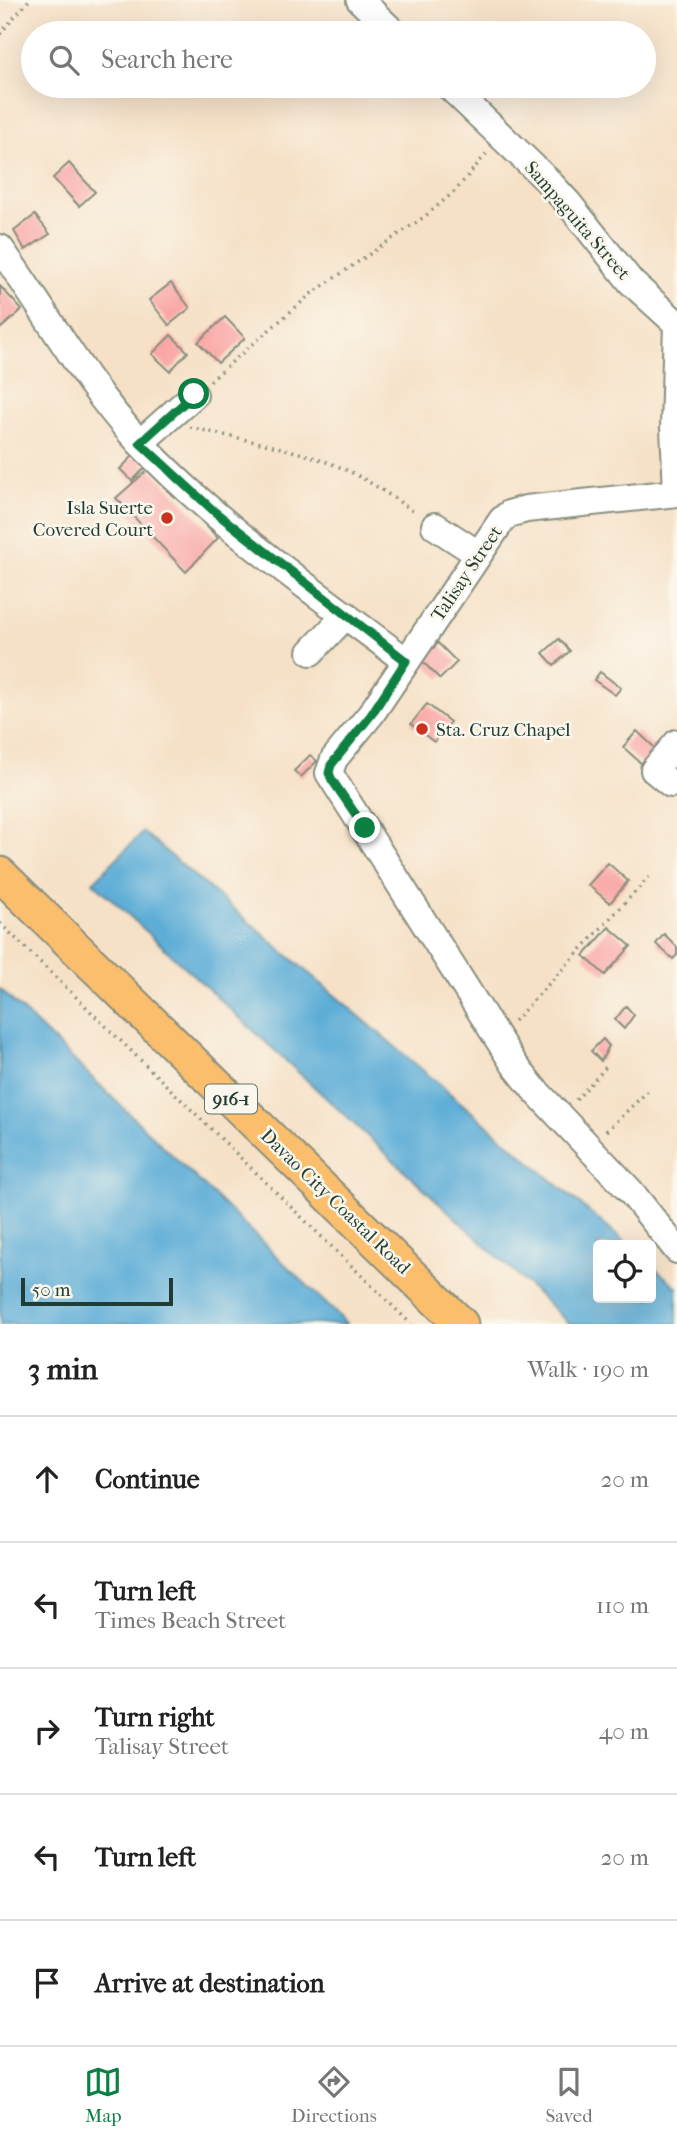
<!DOCTYPE html>
<html lang="en">
<head>
<meta charset="utf-8">
<style>
	body { margin:0; font-family:"IM FELL French Canon",serif; background:#f2f2f2; color:#222 }
	.controls { position:absolute; right:21px; bottom:21px; display:grid; overflow:hidden; border-radius:7px; box-shadow:0 7px 28px #0002 }
	.controls button { width:63px; height:63px; display:grid; place-items:center; padding:0; border:0; border-bottom:2px solid #e0e0e0; background:#fff; color:#222; font:35px sans-serif }
	.scale { position:absolute; left:21px; bottom:18px; width:152px; box-sizing:border-box; padding-left:7px; border:4px solid #1f3d34; border-top:0; font-size:19px; line-height:24px; white-space:nowrap; color:#1f3d34; -webkit-text-stroke:5px #fbf7ec; paint-order:stroke }
	.stop { position:absolute; width:21px; height:21px; margin:-16px; border:5px solid #0b8043; border-radius:50%; background:#fff }
	.stop.end { background:#0b8043; border-color:#fff; box-shadow:0 2px 7px #0008 }
	.list { margin:0; padding:0; list-style:none }
	h2 { display:flex; justify-content:space-between; align-items:center; height:91px; margin:0; padding:0 28px; font-size:30px }
	h2 small { font-size:23px; font-weight:400; color:#767676 }
	.list li { display:grid; grid-template-columns:46px 1fr auto; gap:21px; align-items:center; box-sizing:border-box; height:126px; padding:0 28px; border-top:2px solid #e0e0e0 }
	.list b { display:block; font-size:26px; white-space:nowrap }
	.list p { margin:0; font-size:23px; white-space:nowrap; color:#767676 }
	.list em { font-size:23px; font-style:normal; color:#767676 }
	.icon { flex:none; width:38px; height:38px; fill:none; stroke:currentColor; stroke-width:2; stroke-linecap:round; stroke-linejoin:round }
	.map { position:relative; flex:none; width:677px; height:1324px; overflow:hidden }
	.search { position:absolute; background:#fff; box-shadow:0 7px 28px #0002; left:21px; right:21px; top:21px; height:77px; display:flex; align-items:center; gap:18px; box-sizing:border-box; padding:0 24px; border-radius:38px; color:#767676; font-size:26px }
	.sheet { height:721px; background:#fff }
	nav { display:flex; justify-content:space-around; align-items:center; box-sizing:border-box; height:98px; border-top:2px solid #e0e0e0; background:#fff; font-size:19px; color:#767676 }
	nav a { display:grid; justify-items:center; gap:4px }
	nav .on { color:#0b8043 }
	.map>svg:first-child { display:block }
	.water { fill:#5dadd7; stroke:#3e7586; stroke-width:2 }
	.building { fill:#faa6a5 }
	.lines { fill:none; stroke-linecap:round; stroke-linejoin:round }
	.minor-casing { stroke:#8a8f7e; stroke-width:30 }
	.major-casing { stroke:#8a8f7e; stroke-width:37 }
	.path { stroke:#8a8f7e; stroke-width:3.5; stroke-dasharray:2 5; stroke-linecap:butt }
	.minor { stroke:#fff; stroke-width:26 }
	.major { stroke:#fabe6d; stroke-width:33 }
	.route { stroke:#0b8043; stroke-width:9 }
	.poi-dot { fill:#c8321e; stroke:#fbf7ec; stroke-width:2.5 }
	.labels { text-anchor:middle; stroke-width:5; stroke-linejoin:round; paint-order:stroke }
	.shield { fill:#fbf7ec; stroke:#61756b; stroke-width:2 }
	.shield-label { font-size:18px; font-weight:bold; fill:#1f3d34 }
	.street-label { font-size:19px; fill:#1f3d34; stroke:#fbf7ec }
	.poi-label { font-size:19px; fill:#1f3d34; stroke:#fbf7ec; text-anchor:end }
</style>
</head>
<body>
<div class="map">
<svg width="677" height="1324" viewBox="0 0 677 1324">
	<rect width="100%" height="100%" fill="#fbf7ec"/>
	<filter id="ink" filterUnits="userSpaceOnUse"><feTurbulence type="fractalNoise" baseFrequency=".0143" numOctaves="2"/><feDisplacementMap in="SourceGraphic" scale="14" xChannelSelector="R" yChannelSelector="G"/><feConvolveMatrix kernelMatrix="1 2 1 2 8 2 1 2 1" color-interpolation-filters="sRGB"/></filter>
	<filter id="wash" filterUnits="userSpaceOnUse"><feTurbulence type="fractalNoise" baseFrequency=".00686" numOctaves="4" result="noise"/><feDisplacementMap in="SourceGraphic" scale="28" xChannelSelector="R" yChannelSelector="G"/><feGaussianBlur stdDeviation="1.57" result="paint"/><feColorMatrix in="noise" values="0 0 0 0 0 0 0 0 0 0 0 0 0 0 0 0 0 1.4 0 .05"/><feComposite in="paint" operator="in"/></filter>
	<g filter="url(#wash)">
		<rect width="100%" height="100%" fill="#f6e1c7"/>
		<g class="water">
			<polygon points="143,832 628,1245 598,1245 598,1298 651,1298 651,1265 677,1287 677,1324 570,1324 93,882"/>
			<polygon points="0,989 344,1321 347,1324 0,1324"/>
		</g>
		<g id="blocks">
			<g class="building">
				<polygon points="69,163 95,192 79,206 53,178"/>
				<polygon points="35,215 50,234 25,250 14,231"/>
				<polygon points="171,283 190,308 169,325 149,300"/>
				<polygon points="0,286 22,310 0,329"/>
				<polygon points="225,317 245,338 218,363 198,342"/>
				<polygon points="171,335 188,352 170,371 152,354"/>
				<polygon points="134,455 146,467 132,481 120,469"/>
				<polygon points="150,468 218,538 186,572 116,498"/>
				<polygon points="559,639 570,651 554,665 543,653"/>
				<polygon points="438,643 457,662 440,679 421,660"/>
				<polygon points="600,672 621,688 615,695 594,680"/>
				<polygon points="427,704 450,722 434,742 411,724"/>
				<polygon points="637,731 656,749 642,764 623,747"/>
				<polygon points="310,755 317,761 301,777 294,771"/>
				<polygon points="608,863 628,881 610,903 588,885"/>
				<polygon points="609,927 631,946 605,975 584,956"/>
				<polygon points="664,934 677,947 677,955 673,959 656,944"/>
				<polygon points="626,1006 634,1015 624,1029 615,1020"/>
				<polygon points="603,1039 609,1046 601,1061 591,1051"/>
			</g>
		</g>
	</g>
	<g filter="url(#ink)">
		<use href="#blocks" fill-opacity="0" stroke="#8a8f7e" stroke-width="2"/>
		<g class="lines">
			<g class="minor-casing">
				<g id="minor">
					<polyline points="360,0 394,33"/>
					<polyline points="449,86 547,180 569,204 631,282 677,324"/>
					<path d="M0,248c47,65 84,135 139,194 79,84 176,150 267,219"/>
					<polyline points="677,323 674,428 677,492"/>
					<polyline points="140,443 194,395"/>
					<polyline points="677,493 526,509 509,514 502,520 371,714 334,759 329,773 514,1064 533,1088 631,1192 677,1250"/>
					<polyline points="435,526 478,554"/>
					<polyline points="311,652 346,615"/>
					<polyline points="671,784 654,770 677,743"/>
				</g>
			</g>
			<g class="major-casing">
				<polyline id="major" points="0,874 461,1324"/>
			</g>
			<g class="path">
				<polyline points="0,34 29,0"/>
				<polyline points="210,381 311,294 424,217 455,191 487,153"/>
				<path d="M190,427c47,12 96,19 142,37 30,11 57,31 84,49"/>
				<polyline points="0,923 411,1324"/>
				<polyline points="514,1021 649,877"/>
				<polyline points="576,1100 607,1066"/>
				<polyline points="606,1131 650,1089"/>
			</g>
			<use href="#minor" class="minor"/>
			<use href="#major" class="major"/>
		</g>
	</g>
	<g class="lines" filter="url(#ink)">
		<polyline class="route" points="194,394 140,443 215,512 406,661 371,715 331,765 329,773 332,780 365,828"/>
	</g>
	<g class="poi-dot">
		<circle cx="167" cy="518" r="7"/>
		<circle cx="422" cy="729" r="7"/>
	</g>
	<g class="labels">
		<rect class="shield" x="205" y="1084.5" width="52" height="29" rx="5"/>
		<g class="shield-label">
			<text x="231" y="1105">916-1</text>
		</g>
		<g class="street-label">
			<text transform="translate(578 220) rotate(49)" y="7">Sampaguita Street</text>
			<text transform="translate(466 573) rotate(-56)" y="7">Talisay Street</text>
			<text transform="translate(336 1201) rotate(44)" y="7">Davao City Coastal Road</text>
		</g>
		<g class="poi-label">
			<text x="153" y="514">Isla Suerte<tspan x="153" dy="22">Covered Court</tspan></text>
			<text x="436" y="736" text-anchor="start">Sta. Cruz Chapel</text>
		</g>
	</g>
</svg>
<div class="controls">
<button><svg class="icon" aria-label="locate" viewBox="0 0 24 24"><circle cx="12" cy="12" r="6"/><path d="M12 2v4M12 18v4M2 12h4M18 12h4"/></svg></button>
</div>
<div class="scale">50 m</div>
<div class="stop" style="left:194px;top:394px"></div>
<div class="stop end" style="left:365px;top:828px"></div>
<div class="search"><svg class="icon" aria-label="search" viewBox="0 0 24 24"><circle cx="10" cy="10" r="6"/><path d="M15 15l6 6"/></svg>Search here</div>
</div>
<section class="sheet">
<h2>3 min<small>Walk · 190 m</small></h2>
<ul class="list">
<li><svg class="icon" aria-label="ahead" viewBox="0 0 24 24"><path d="M12 20V5M6 11l6-6 6 6"/></svg><div><b>Continue</b></div><em>20 m</em></li>
<li><svg class="icon" aria-label="left" viewBox="0 0 24 24"><path d="M17 20v-9H6M10 6l-5 5 5 5"/></svg><div><b>Turn left</b><p>Times Beach Street</p></div><em>110 m</em></li>
<li><svg class="icon" aria-label="right" viewBox="0 0 24 24"><path d="M7 20v-9h11M14 6l5 5-5 5"/></svg><div><b>Turn right</b><p>Talisay Street</p></div><em>40 m</em></li>
<li><svg class="icon" aria-label="left" viewBox="0 0 24 24"><path d="M17 20v-9H6M10 6l-5 5 5 5"/></svg><div><b>Turn left</b></div><em>20 m</em></li>
<li><svg class="icon" aria-label="arrive" viewBox="0 0 24 24"><path d="M6 21V4h12l-3 4 3 4H6"/></svg><div><b>Arrive at destination</b></div></li>
</ul>
</section>
<nav>
<a class="on"><svg class="icon" aria-label="map" viewBox="0 0 24 24"><path d="M3 6l6-2 6 2 6-2v14l-6 2-6-2-6 2zM9 4v14M15 6v14"/></svg>Map</a>
<a><svg class="icon" aria-label="directions" viewBox="0 0 24 24"><path d="M12 3l9 9-9 9-9-9zM9 14v-3h6M13 9l2 2-2 2"/></svg>Directions</a>
<a><svg class="icon" aria-label="saved" viewBox="0 0 24 24"><path d="M7 4h10v16l-5-4-5 4z"/></svg>Saved</a>
</nav>
</body>
</html>
